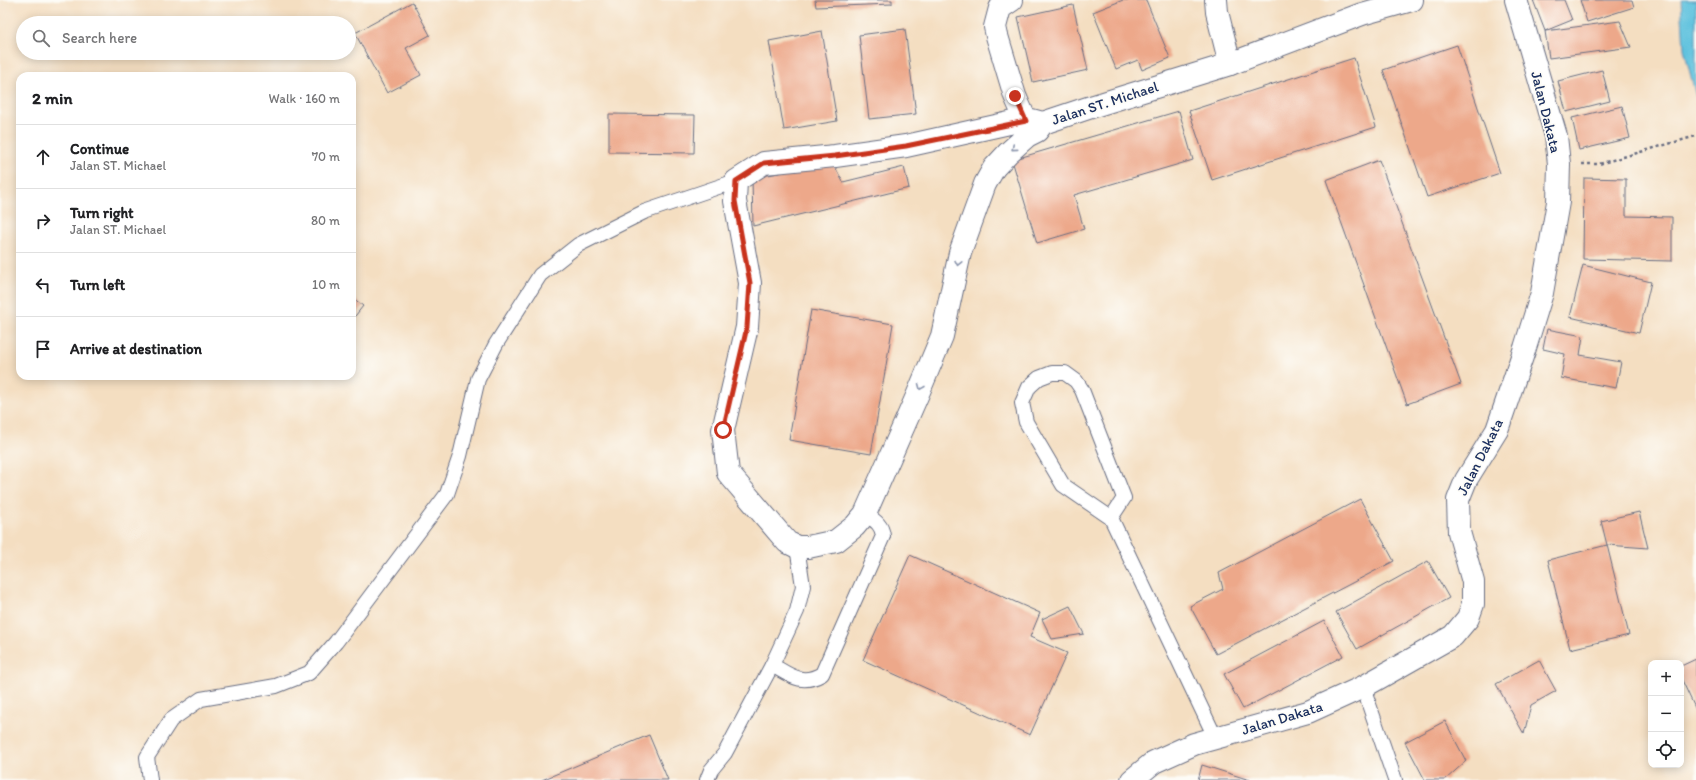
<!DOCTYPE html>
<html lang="en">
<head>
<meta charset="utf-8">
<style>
	body { margin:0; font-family:Itim,sans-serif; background:#f6f6f6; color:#202124 }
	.controls { position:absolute; right:12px; bottom:12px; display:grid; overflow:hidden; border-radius:8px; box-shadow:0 2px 10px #0003 }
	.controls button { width:36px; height:36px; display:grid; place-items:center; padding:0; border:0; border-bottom:1px solid #e0e0e0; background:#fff; color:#202124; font:20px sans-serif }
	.stop { position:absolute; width:12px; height:12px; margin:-9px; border:3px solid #c8321e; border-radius:50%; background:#fff }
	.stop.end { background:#c8321e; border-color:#fff; box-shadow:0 1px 4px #0008 }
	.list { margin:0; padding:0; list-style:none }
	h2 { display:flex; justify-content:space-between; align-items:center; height:52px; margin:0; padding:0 16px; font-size:17px }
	h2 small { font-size:13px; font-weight:400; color:#757577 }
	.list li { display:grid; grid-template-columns:26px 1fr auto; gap:12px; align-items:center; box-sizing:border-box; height:64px; padding:0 16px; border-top:1px solid #e0e0e0 }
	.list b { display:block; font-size:15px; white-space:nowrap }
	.list p { margin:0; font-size:13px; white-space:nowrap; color:#757577 }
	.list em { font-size:13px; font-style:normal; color:#757577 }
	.icon { flex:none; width:22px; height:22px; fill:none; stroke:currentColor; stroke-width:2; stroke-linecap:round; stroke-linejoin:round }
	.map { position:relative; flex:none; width:1696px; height:780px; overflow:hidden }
	.search { position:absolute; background:#fff; box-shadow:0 2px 10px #0003; left:16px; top:16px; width:340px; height:44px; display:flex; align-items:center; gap:10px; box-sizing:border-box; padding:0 14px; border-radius:22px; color:#757577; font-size:15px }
	.panel { position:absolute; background:#fff; box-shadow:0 2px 10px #0003; left:16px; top:72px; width:340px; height:308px; border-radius:12px }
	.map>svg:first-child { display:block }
	.water { fill:#60c2de; stroke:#3e789e }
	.building { fill:#eda88a }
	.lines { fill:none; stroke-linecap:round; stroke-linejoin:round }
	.lane-casing { stroke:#676c81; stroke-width:16 }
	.street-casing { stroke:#676c81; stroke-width:24 }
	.secondary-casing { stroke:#676c81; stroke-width:24 }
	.path { stroke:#676c81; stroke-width:2.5; stroke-dasharray:3 3; stroke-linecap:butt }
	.lane { stroke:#fff; stroke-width:14 }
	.street { stroke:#fff; stroke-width:22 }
	.secondary { stroke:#fff; stroke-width:22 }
	.oneway { stroke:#8d97ae }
	.route { stroke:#c8321e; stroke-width:5 }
	.labels { text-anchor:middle; stroke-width:3.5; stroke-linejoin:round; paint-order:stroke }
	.street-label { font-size:15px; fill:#1b2f5e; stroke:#fdfcf7 }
</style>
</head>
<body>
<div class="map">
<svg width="1696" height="780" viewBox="0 0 1696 780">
	<rect width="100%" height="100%" fill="#fdfcf7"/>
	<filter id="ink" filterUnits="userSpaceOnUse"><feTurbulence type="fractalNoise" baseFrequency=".025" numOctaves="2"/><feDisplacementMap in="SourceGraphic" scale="8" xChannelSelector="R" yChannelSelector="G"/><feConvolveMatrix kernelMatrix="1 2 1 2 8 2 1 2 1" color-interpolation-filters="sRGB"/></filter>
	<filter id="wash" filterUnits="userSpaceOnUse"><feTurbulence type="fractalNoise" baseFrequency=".012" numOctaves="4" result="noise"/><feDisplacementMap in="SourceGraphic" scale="16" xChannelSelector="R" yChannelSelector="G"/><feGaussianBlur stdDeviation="0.9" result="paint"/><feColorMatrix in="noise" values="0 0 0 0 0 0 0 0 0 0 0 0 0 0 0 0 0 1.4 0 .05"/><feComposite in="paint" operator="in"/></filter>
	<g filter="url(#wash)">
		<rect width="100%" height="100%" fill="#f4dec1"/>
		<polygon class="water" points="1681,0 1696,0 1696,97 1684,49"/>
		<g id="blocks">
			<g class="building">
				<polygon points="815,0 892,0 892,4 816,7"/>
				<polygon points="1123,0 1146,0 1170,58 1142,70 1138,60 1116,69 1093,12"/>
				<polygon points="1533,0 1564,0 1572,20 1545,31 1620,21 1631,47 1549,58 1545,31"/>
				<polygon points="1580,0 1632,0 1634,7 1587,22"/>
				<polygon points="412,2 430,35 406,48 421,75 387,93 355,33"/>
				<polygon points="1073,5 1088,70 1033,82 1018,17"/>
				<polygon points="905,29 916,114 869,119 859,35"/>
				<polygon points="822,31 837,121 784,130 769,41"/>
				<polygon points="1457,45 1500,173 1427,197 1383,70"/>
				<polygon points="1354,58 1376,127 1212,180 1189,111"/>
				<polygon points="1602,70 1610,101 1566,112 1558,81"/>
				<polygon points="1622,106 1630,138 1579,150 1572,118"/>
				<polygon points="1179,111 1193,160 1074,195 1084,229 1037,243 1012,160"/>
				<polygon points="609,114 695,115 694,153 609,152"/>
				<polygon points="1379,160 1461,384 1407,404 1326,180"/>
				<polygon points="833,163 843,182 904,167 909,188 753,226 752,178"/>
				<polygon points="1584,178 1626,179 1626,216 1672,217 1672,261 1583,259"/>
				<polygon points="1583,265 1651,282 1639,333 1570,317"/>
				<polygon points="352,297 363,306 352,320"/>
				<polygon points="811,310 893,324 871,454 789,440"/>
				<polygon points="1547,329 1583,336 1580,355 1621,362 1616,388 1561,378 1565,354 1543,349"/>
				<polygon points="1360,499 1394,561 1216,654 1190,606 1223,589 1219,573"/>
				<polygon points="1639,512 1648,548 1607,545 1601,521"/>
				<polygon points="1607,545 1629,635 1570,649 1548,560"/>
				<polygon points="910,555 1040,613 1030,637 1067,653 1030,735 863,660"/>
				<polygon points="1428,561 1449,598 1357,649 1336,612"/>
				<polygon points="1070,606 1084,634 1052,639 1042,619"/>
				<polygon points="1324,621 1343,656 1243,709 1224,674"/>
				<polygon points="1696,659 1696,710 1681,678 1681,666"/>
				<polygon points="1539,660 1556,691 1531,705 1524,734 1496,684"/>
				<polygon points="1445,721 1466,761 1445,780 1425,780 1405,742"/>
				<polygon points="649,735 668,780 542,780"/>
				<polygon points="1202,765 1250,780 1198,780"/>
			</g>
		</g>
	</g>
	<g filter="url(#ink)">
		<use href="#blocks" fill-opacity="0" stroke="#676c81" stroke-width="1"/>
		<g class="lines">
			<g class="lane-casing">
				<g id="lane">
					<polyline points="1111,518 1124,498 1082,390 1076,381 1065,373 1052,373 1039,378 1029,387 1022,403 1026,422 1063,485 1111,518 1215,737"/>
					<path d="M772,665c18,10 29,21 50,9l61,-138c-1,-12 -9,-16 -18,-22"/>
					<polyline points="1363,687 1395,780"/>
					<polyline points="150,780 147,757 171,720 201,699 276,686 309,673 336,642 447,494 460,456 478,379 496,344 540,275 578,245 644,212 736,181"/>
					<polyline points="707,780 711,770 725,753 772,665 797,611 803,586 797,547"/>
				</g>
			</g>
			<g class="street-casing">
				<g id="street">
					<polyline points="1012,0 1000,8 995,27 997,36 1015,96 1026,121"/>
					<polyline points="1216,0 1217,12 1230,64"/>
					<polyline points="1043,123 1037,131 1027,136 1008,153 994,168 985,184 960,253 942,336 917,396 865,514 855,526 836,541 808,547 797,547 787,542 728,473 723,430 747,327 750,283 735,201 736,181 764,163 835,156 906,146 1014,122 1032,120 1043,123 1094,106 1230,64 1362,14 1412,0"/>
				</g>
			</g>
			<g class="secondary-casing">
				<polyline id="secondary" points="1132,780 1154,762 1194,744 1308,712 1363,687 1453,636 1468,618 1473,604 1473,582 1459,532 1458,500 1466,480 1497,430 1525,348 1542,293 1558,202 1559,164 1556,136 1516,0"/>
			</g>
			<polyline class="path" points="1582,164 1599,164 1696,136"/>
			<use href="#lane" class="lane"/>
			<use href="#street" class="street"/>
			<use href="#secondary" class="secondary"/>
		</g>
		<defs><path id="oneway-chevron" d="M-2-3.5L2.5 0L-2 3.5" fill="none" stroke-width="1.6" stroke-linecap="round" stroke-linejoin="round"/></defs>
		<g class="oneway">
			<use href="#oneway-chevron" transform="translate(1014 148) rotate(140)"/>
			<use href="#oneway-chevron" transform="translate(958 263) rotate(102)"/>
			<use href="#oneway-chevron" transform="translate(921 387) rotate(112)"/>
		</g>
	</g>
	<g class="lines" filter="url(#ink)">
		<polyline class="route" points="723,430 747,327 750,283 735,201 736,181 764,163 835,156 906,146 1026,121 1015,96"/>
	</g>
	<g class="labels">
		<g class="street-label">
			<text transform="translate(1105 103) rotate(-18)" y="5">Jalan ST. Michael</text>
			<text transform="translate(1546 112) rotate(76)" y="5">Jalan Dakata</text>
			<text transform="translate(1480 457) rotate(-63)" y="5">Jalan Dakata</text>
			<text transform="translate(1282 718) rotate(-17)" y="5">Jalan Dakata</text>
		</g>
	</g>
</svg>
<div class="controls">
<button>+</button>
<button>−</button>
<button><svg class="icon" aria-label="locate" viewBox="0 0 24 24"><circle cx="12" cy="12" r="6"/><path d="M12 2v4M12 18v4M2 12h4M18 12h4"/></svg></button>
</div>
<div class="stop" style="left:723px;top:430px"></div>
<div class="stop end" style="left:1015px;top:96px"></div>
<div class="search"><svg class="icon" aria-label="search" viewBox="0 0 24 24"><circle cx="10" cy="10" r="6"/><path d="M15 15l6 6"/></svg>Search here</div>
<section class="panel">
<h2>2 min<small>Walk · 160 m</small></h2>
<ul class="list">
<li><svg class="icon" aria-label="ahead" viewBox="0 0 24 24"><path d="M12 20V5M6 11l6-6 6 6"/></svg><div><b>Continue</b><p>Jalan ST. Michael</p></div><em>70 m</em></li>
<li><svg class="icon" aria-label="right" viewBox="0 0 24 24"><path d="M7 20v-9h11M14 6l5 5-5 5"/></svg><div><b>Turn right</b><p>Jalan ST. Michael</p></div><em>80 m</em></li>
<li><svg class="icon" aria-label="left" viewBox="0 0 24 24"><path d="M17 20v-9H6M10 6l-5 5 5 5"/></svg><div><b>Turn left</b></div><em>10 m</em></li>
<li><svg class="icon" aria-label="arrive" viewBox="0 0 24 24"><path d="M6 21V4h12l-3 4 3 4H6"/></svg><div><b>Arrive at destination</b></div></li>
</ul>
</section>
</div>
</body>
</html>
